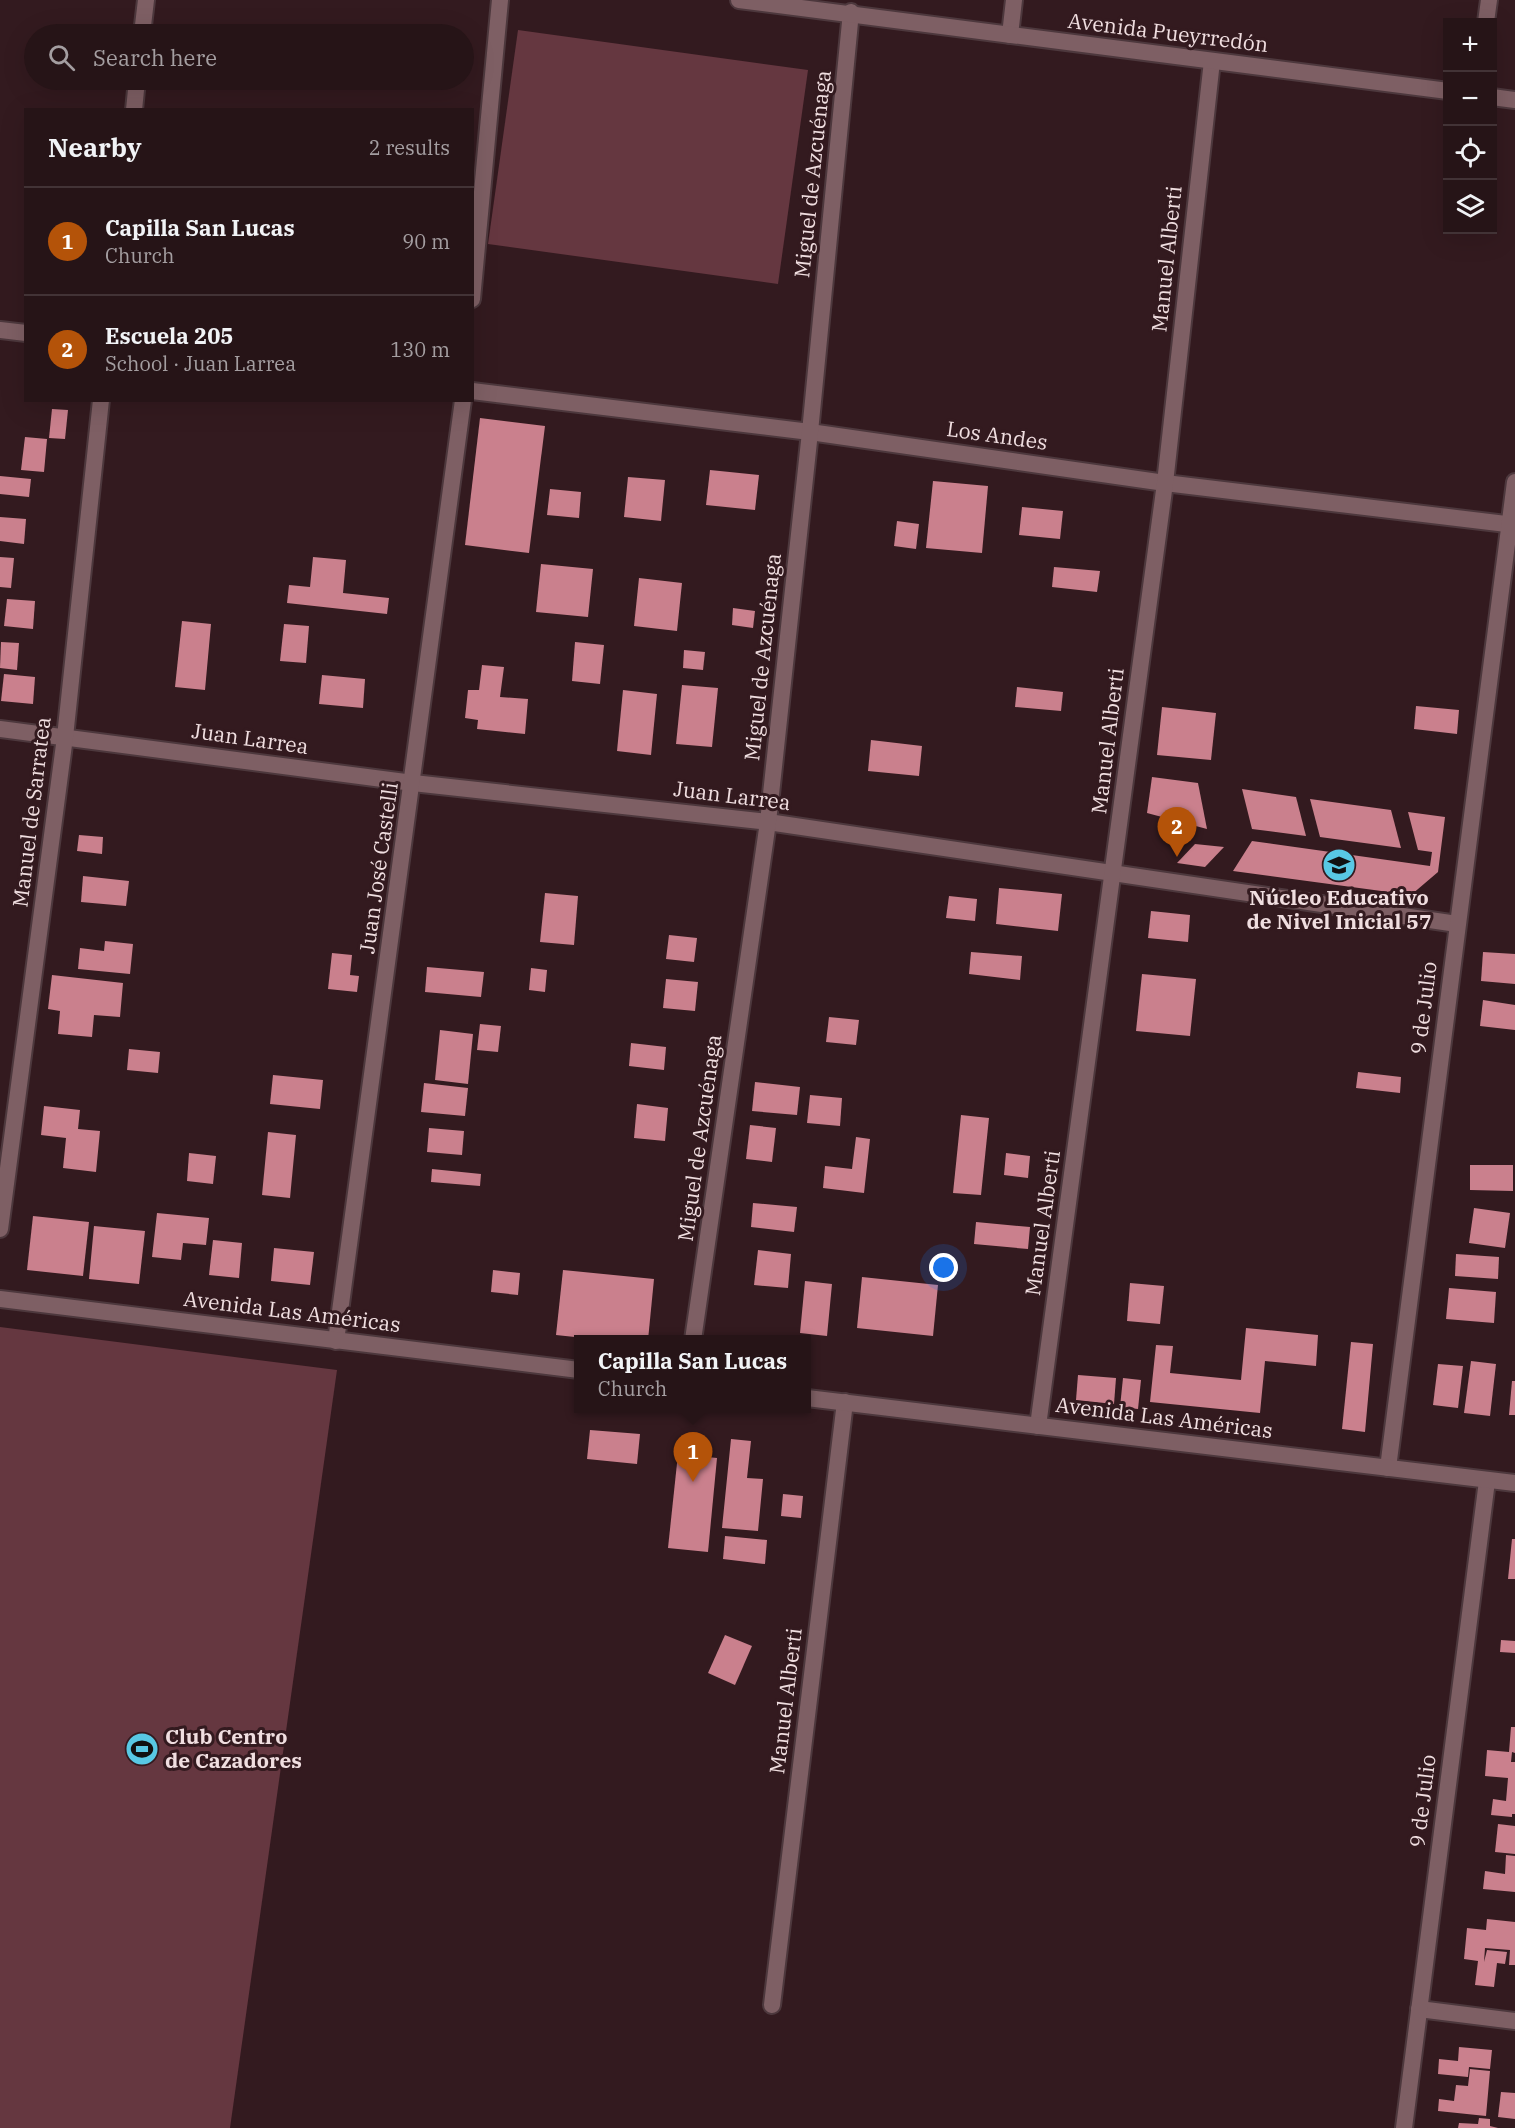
<!DOCTYPE html>
<html lang="en">
<head>
<meta charset="utf-8">
<style>
	body { margin:0; font-family:"IBM Plex Serif",serif; background:#2e1d20; color:#f1f3f6 }
	.controls { position:absolute; right:18px; top:18px; display:grid; overflow:hidden; border-radius:0px; box-shadow:0 6px 24px #0002 }
	.controls button { width:54px; height:54px; display:grid; place-items:center; padding:0; border:0; border-bottom:2px solid #423336; background:#261417; color:#f1f3f6; font:30px sans-serif }
	.you { position:absolute; left:944px; top:1268px; width:21px; height:21px; margin:-15px; border:4px solid #fff; border-radius:50%; background:#1a73e8; box-shadow:0 0 0 9px #1a73e833 }
	.badge { display:grid; place-items:center; width:39px; height:39px; border-radius:50%; background:#b45309; color:#fff; font-size:20px; font-weight:700 }
	.pin { position:absolute; translate:-50% -50px; filter:drop-shadow(0 2px 3px #0008) }
	.pin::after { content:''; position:absolute; top:32px; width:21px; height:18px; background:inherit; clip-path:polygon(0 0,100% 0,50% 100%) }
	.popup { position:absolute; left:574px; top:1335px; width:237px; height:78px; box-sizing:border-box; display:grid; place-content:center; border-radius:0px; background:#261417; filter:drop-shadow(0 2px 4px #0005); font-size:20px; white-space:nowrap; color:#a49ea1 }
	.popup b { font-size:22px; color:#f1f3f6 }
	.popup::after { content:''; position:absolute; left:50%; top:100%; margin-left:-12px; border:12px solid transparent; border-top-color:#261417 }
	.list { margin:0; padding:0; list-style:none }
	h2 { display:flex; justify-content:space-between; align-items:center; height:78px; margin:0; padding:0 24px; font-size:26px }
	h2 small { font-size:20px; font-weight:400; color:#a49ea1 }
	.list li { display:grid; grid-template-columns:39px 1fr auto; gap:18px; align-items:center; box-sizing:border-box; height:108px; padding:0 24px; border-top:2px solid #423336 }
	.list b { display:block; font-size:22px; white-space:nowrap }
	.list p { margin:0; font-size:20px; white-space:nowrap; color:#a49ea1 }
	.list em { font-size:20px; font-style:normal; color:#a49ea1 }
	.icon { flex:none; width:33px; height:33px; fill:none; stroke:currentColor; stroke-width:2; stroke-linecap:round; stroke-linejoin:round }
	.map { position:relative; flex:none; width:1515px; height:2128px; overflow:hidden }
	.search { position:absolute; background:#261417; box-shadow:0 6px 24px #0002; left:24px; top:24px; width:450px; height:66px; display:flex; align-items:center; gap:15px; box-sizing:border-box; padding:0 21px; border-radius:33px; color:#a49ea1; font-size:22px }
	.panel { position:absolute; background:#261417; box-shadow:0 6px 24px #0002; left:24px; top:108px; width:450px; height:294px; border-radius:0px }
	.map>svg:first-child { display:block }
	.park { fill:#653740 }
	.building { fill:#ca808d }
	.lines { fill:none; stroke-linecap:round; stroke-linejoin:round }
	.minor-casing { stroke:#4d383d; stroke-width:20 }
	.secondary-casing { stroke:#4d383d; stroke-width:20 }
	.minor { stroke:#7e5f64; stroke-width:16 }
	.secondary { stroke:#7e5f64; stroke-width:16 }
	.labels { text-anchor:middle; stroke-width:6; stroke-linejoin:round; paint-order:stroke }
	.street-label { font-size:21px; fill:#f0dee0; stroke:#331a1f }
	.poi-label { font-size:21px; font-weight:bold; fill:#f0dee0; stroke:#331a1f }
</style>
</head>
<body>
<div class="map">
<svg width="1515" height="2128" viewBox="0 0 1515 2128">
	<rect width="100%" height="100%" fill="#331a1f"/>
	<g class="park">
		<polygon points="518,30 808,70 778,284 488,244"/>
		<polygon points="0,1327 337,1370 230,2128 0,2128"/>
	</g>
	<g class="building">
		<polygon points="52,409 68,410 65,439 49,438"/>
		<polygon points="480,418 545,426 529,553 465,545"/>
		<polygon points="25,437 47,439 44,472 21,470"/>
		<polygon points="710,470 759,475 755,510 706,505"/>
		<polygon points="0,476 31,479 29,497 0,494"/>
		<polygon points="628,477 665,480 661,521 624,517"/>
		<polygon points="933,481 988,486 982,553 926,548"/>
		<polygon points="550,489 581,492 579,518 547,515"/>
		<polygon points="1022,507 1063,511 1060,539 1019,535"/>
		<polygon points="0,517 26,519 24,544 0,541"/>
		<polygon points="897,521 919,524 916,549 894,546"/>
		<polygon points="0,557 14,558 11,588 0,587"/>
		<polygon points="313,557 346,560 343,593 389,598 387,614 287,603 289,585 310,587"/>
		<polygon points="541,564 593,569 588,617 536,612"/>
		<polygon points="1054,567 1100,571 1097,592 1052,587"/>
		<polygon points="639,578 682,583 677,631 634,626"/>
		<polygon points="7,599 35,601 33,629 4,626"/>
		<polygon points="733,608 755,611 753,628 732,625"/>
		<polygon points="182,621 211,624 205,690 175,687"/>
		<polygon points="284,624 309,626 306,663 280,661"/>
		<polygon points="1,642 19,643 17,670 0,668"/>
		<polygon points="575,642 604,645 600,684 572,681"/>
		<polygon points="684,650 705,652 703,670 683,668"/>
		<polygon points="482,665 504,667 500,697 528,699 525,734 477,729 478,720 465,718 468,690 479,690"/>
		<polygon points="4,674 35,677 33,704 1,701"/>
		<polygon points="322,675 365,679 363,708 319,704"/>
		<polygon points="682,685 718,688 712,747 676,744"/>
		<polygon points="1017,687 1063,692 1061,711 1015,707"/>
		<polygon points="623,690 657,694 651,755 617,751"/>
		<polygon points="1416,706 1459,710 1457,734 1414,729"/>
		<polygon points="1162,707 1216,713 1211,760 1157,755"/>
		<polygon points="871,740 922,746 919,776 868,771"/>
		<polygon points="1152,777 1198,783 1207,829 1147,813"/>
		<polygon points="1242,789 1296,797 1306,836 1252,829"/>
		<polygon points="1310,799 1391,810 1401,848 1320,837"/>
		<polygon points="1408,812 1445,817 1438,872 1411,895 1233,871 1252,841 1430,866 1432,852 1418,850"/>
		<polygon points="79,835 103,837 102,854 77,851"/>
		<polygon points="1195,844 1224,847 1205,867 1177,863"/>
		<polygon points="83,876 129,881 126,906 81,902"/>
		<polygon points="999,888 1062,894 1058,931 996,924"/>
		<polygon points="545,893 578,896 574,945 540,942"/>
		<polygon points="949,896 977,899 975,921 946,918"/>
		<polygon points="1151,911 1190,915 1188,942 1148,938"/>
		<polygon points="669,935 697,938 694,962 666,959"/>
		<polygon points="105,941 133,944 130,974 78,969 80,948 104,951"/>
		<polygon points="971,952 1022,956 1020,980 969,974"/>
		<polygon points="1483,952 1515,954 1515,984 1481,981"/>
		<polygon points="332,953 352,955 350,975 359,976 357,992 328,989"/>
		<polygon points="427,967 484,972 481,997 425,992"/>
		<polygon points="531,968 547,970 545,992 529,990"/>
		<polygon points="1142,974 1196,979 1190,1036 1136,1031"/>
		<polygon points="52,975 123,983 120,1017 94,1015 92,1037 58,1034 60,1011 48,1009"/>
		<polygon points="666,979 698,982 695,1011 663,1008"/>
		<polygon points="1483,1000 1515,1005 1515,1030 1480,1026"/>
		<polygon points="829,1017 859,1020 856,1045 826,1042"/>
		<polygon points="480,1024 501,1026 498,1052 477,1050"/>
		<polygon points="440,1030 473,1034 468,1084 435,1080"/>
		<polygon points="631,1043 666,1047 664,1070 629,1066"/>
		<polygon points="129,1049 160,1052 158,1073 127,1070"/>
		<polygon points="1358,1072 1401,1077 1400,1093 1356,1088"/>
		<polygon points="273,1075 323,1080 320,1109 270,1104"/>
		<polygon points="755,1082 800,1087 797,1115 752,1111"/>
		<polygon points="424,1083 468,1088 465,1116 421,1112"/>
		<polygon points="810,1095 842,1098 840,1126 807,1123"/>
		<polygon points="637,1104 668,1108 665,1141 634,1138"/>
		<polygon points="44,1106 80,1110 78,1129 100,1131 96,1172 63,1168 66,1138 41,1135"/>
		<polygon points="961,1115 989,1118 981,1195 953,1193"/>
		<polygon points="750,1125 776,1128 772,1162 746,1159"/>
		<polygon points="429,1128 464,1131 462,1155 427,1152"/>
		<polygon points="268,1132 296,1135 290,1198 262,1195"/>
		<polygon points="856,1137 870,1139 864,1193 823,1188 825,1166 852,1169"/>
		<polygon points="189,1153 216,1156 213,1184 187,1181"/>
		<polygon points="1006,1153 1030,1156 1028,1178 1004,1175"/>
		<polygon points="1470,1165 1513,1165 1513,1191 1470,1190"/>
		<polygon points="432,1169 481,1174 480,1186 431,1182"/>
		<polygon points="753,1203 797,1207 794,1232 751,1227"/>
		<polygon points="1474,1208 1510,1213 1505,1248 1469,1243"/>
		<polygon points="157,1213 209,1218 206,1245 183,1243 181,1260 152,1257"/>
		<polygon points="33,1216 89,1222 83,1276 27,1270"/>
		<polygon points="976,1222 1030,1227 1028,1249 974,1244"/>
		<polygon points="94,1226 145,1231 139,1284 89,1279"/>
		<polygon points="213,1240 242,1243 239,1278 209,1275"/>
		<polygon points="274,1248 314,1252 310,1285 271,1281"/>
		<polygon points="758,1250 791,1254 788,1288 754,1285"/>
		<polygon points="1456,1254 1499,1257 1498,1279 1455,1276"/>
		<polygon points="493,1270 520,1273 518,1295 491,1292"/>
		<polygon points="563,1270 654,1279 648,1340 603,1340 556,1335"/>
		<polygon points="862,1277 938,1285 933,1336 857,1328"/>
		<polygon points="805,1281 832,1284 827,1336 800,1333"/>
		<polygon points="1130,1283 1164,1286 1160,1324 1127,1321"/>
		<polygon points="1449,1288 1496,1292 1494,1323 1446,1319"/>
		<polygon points="1246,1328 1318,1335 1316,1366 1265,1361 1260,1413 1150,1402 1156,1345 1173,1346 1170,1373 1241,1380"/>
		<polygon points="1351,1342 1373,1344 1365,1432 1342,1429"/>
		<polygon points="1471,1361 1496,1364 1490,1416 1464,1413"/>
		<polygon points="1438,1364 1463,1366 1458,1408 1433,1405"/>
		<polygon points="1078,1375 1116,1378 1114,1404 1076,1400"/>
		<polygon points="1123,1378 1141,1380 1138,1409 1120,1407"/>
		<polygon points="1512,1381 1515,1381 1515,1415 1509,1415"/>
		<polygon points="590,1430 640,1434 637,1464 587,1459"/>
		<polygon points="731,1439 751,1441 747,1478 763,1479 758,1531 722,1528"/>
		<polygon points="678,1454 717,1458 708,1552 668,1548"/>
		<polygon points="783,1494 803,1496 801,1518 781,1516"/>
		<polygon points="725,1536 767,1540 765,1564 723,1559"/>
		<polygon points="1512,1539 1515,1539 1515,1579 1508,1579"/>
		<polygon points="725,1635 752,1646 735,1685 708,1673"/>
		<polygon points="1501,1640 1515,1641 1515,1653 1500,1652"/>
		<polygon points="1511,1727 1515,1727 1515,1753 1512,1752 1511,1762 1515,1762 1515,1814 1512,1814 1512,1817 1491,1815 1493,1799 1506,1801 1508,1778 1485,1776 1487,1750 1509,1752"/>
		<polygon points="1498,1824 1515,1826 1515,1854 1495,1852"/>
		<polygon points="1506,1855 1515,1856 1515,1892 1483,1889 1485,1871 1505,1874"/>
		<polygon points="1487,1919 1515,1922 1515,1965 1509,1965 1510,1950 1485,1948 1484,1962 1487,1950 1507,1952 1505,1964 1497,1963 1494,1987 1475,1985 1478,1961 1464,1959 1467,1928 1486,1930"/>
		<polygon points="1459,2047 1492,2050 1490,2069 1469,2067 1468,2077 1438,2074 1439,2059 1458,2061"/>
		<polygon points="1470,2069 1490,2071 1486,2116 1438,2111 1439,2099 1454,2101 1456,2085 1468,2086"/>
		<polygon points="1501,2092 1515,2093 1515,2119 1498,2117"/>
		<polygon points="1479,2118 1490,2119 1490,2126 1498,2128 1458,2128 1459,2123 1478,2124"/>
	</g>
	<g class="lines">
		<g class="minor-casing">
			<g id="minor">
				<polyline points="1486,22 1489,0"/>
				<polyline points="142,34 146,0"/>
				<polyline points="1010,35 1014,0"/>
				<polyline points="134,110 137,80"/>
				<polyline points="472,299 500,0"/>
				<polyline points="0,330 26,333"/>
				<polyline points="472,391 810,432 1165,483 1515,525"/>
				<polyline points="0,729 413,783 768,822 1457,924"/>
				<polyline points="0,1229 65,737 101,400"/>
				<polyline points="693,1340 768,822 810,432 851,12"/>
				<polyline points="336,1341 463,400"/>
				<polyline points="1038,1426 1165,483 1212,61"/>
				<polyline points="1388,1468 1515,482"/>
				<polyline points="772,2005 845,1402"/>
				<polyline points="1419,2009 1515,2021"/>
				<polyline points="1404,2128 1487,1481"/>
			</g>
		</g>
		<g class="secondary-casing">
			<g id="secondary">
				<polyline points="739,0 1448,91"/>
				<polyline points="1492,97 1515,100"/>
				<polyline points="0,1299 579,1370"/>
				<polyline points="807,1398 1515,1483"/>
			</g>
		</g>
		<use href="#minor" class="minor"/>
		<use href="#secondary" class="secondary"/>
	</g>
	<defs>
		<g id="school-disc" transform="scale(1.725)"><circle r="9.5" fill="#58c8e4" stroke="#331a1f"/><path d="M0-5L7-2L0 1L-7-2ZM-4 1L0 2.5L4 1V4Q0 6-4 4Z" fill="#111"/></g>
		<g id="stadium-disc" transform="scale(1.725)"><circle r="9.5" fill="#58c8e4" stroke="#331a1f"/><path d="M0-5a6.5 5 0 1 0 0 10a6.5 5 0 1 0 0-10ZM-3.5-1.8h7v3.6h-7Z" fill="#111"/></g>
	</defs>
	<g fill-rule="evenodd">
		<use href="#school-disc" x="1339" y="865"/>
		<use href="#stadium-disc" x="142" y="1749"/>
	</g>
	<g class="labels">
		<g class="street-label">
			<text transform="translate(1168 33) rotate(7)" y="7">Avenida Pueyrredón</text>
			<text transform="translate(813 174) rotate(-84)" y="7">Miguel de Azcuénaga</text>
			<text transform="translate(1167 259) rotate(-84)" y="7">Manuel Alberti</text>
			<text transform="translate(997 436) rotate(8)" y="7">Los Andes</text>
			<text transform="translate(763 657) rotate(-84)" y="7">Miguel de Azcuénaga</text>
			<text transform="translate(250 739) rotate(8)" y="7">Juan Larrea</text>
			<text transform="translate(1108 741) rotate(-83)" y="7">Manuel Alberti</text>
			<text transform="translate(732 796) rotate(7)" y="7">Juan Larrea</text>
			<text transform="translate(32 812) rotate(-83)" y="7">Manuel de Sarratea</text>
			<text transform="translate(379 868) rotate(-82)" y="7">Juan José Castelli</text>
			<text transform="translate(1424 1008) rotate(-83)" y="7">9 de Julio</text>
			<text transform="translate(700 1138) rotate(-82)" y="7">Miguel de Azcuénaga</text>
			<text transform="translate(1043 1223) rotate(-82)" y="7">Manuel Alberti</text>
			<text transform="translate(292 1312) rotate(7)" y="7">Avenida Las Américas</text>
			<text transform="translate(1164 1418) rotate(7)" y="7">Avenida Las Américas</text>
			<text transform="translate(786 1701) rotate(-83)" y="7">Manuel Alberti</text>
			<text transform="translate(1423 1801) rotate(-83)" y="7">9 de Julio</text>
		</g>
		<g class="poi-label">
			<text x="1339" y="905">Núcleo Educativo<tspan x="1339" dy="24">de Nivel Inicial 57</tspan></text>
			<text x="165" y="1744" text-anchor="start">Club Centro<tspan x="165" dy="24">de Cazadores</tspan></text>
		</g>
	</g>
</svg>
<div class="controls">
<button>+</button>
<button>−</button>
<button><svg class="icon" aria-label="locate" viewBox="0 0 24 24"><circle cx="12" cy="12" r="6"/><path d="M12 2v4M12 18v4M2 12h4M18 12h4"/></svg></button>
<button><svg class="icon" aria-label="layers" viewBox="0 0 24 24"><path d="M12 4l9 5-9 5-9-5zM3 14l9 5 9-5"/></svg></button>
</div>
<div class="you"></div>
<div class="pin badge" style="left:693px;top:1482px">1</div>
<div class="popup"><b>Capilla San Lucas</b>Church</div>
<div class="pin badge" style="left:1177px;top:857px">2</div>
<div class="search"><svg class="icon" aria-label="search" viewBox="0 0 24 24"><circle cx="10" cy="10" r="6"/><path d="M15 15l6 6"/></svg>Search here</div>
<section class="panel">
<h2>Nearby<small>2 results</small></h2>
<ul class="list">
<li><span class="badge">1</span><div><b>Capilla San Lucas</b><p>Church</p></div><em>90 m</em></li>
<li><span class="badge">2</span><div><b>Escuela 205</b><p>School · Juan Larrea</p></div><em>130 m</em></li>
</ul>
</section>
</div>
</body>
</html>
